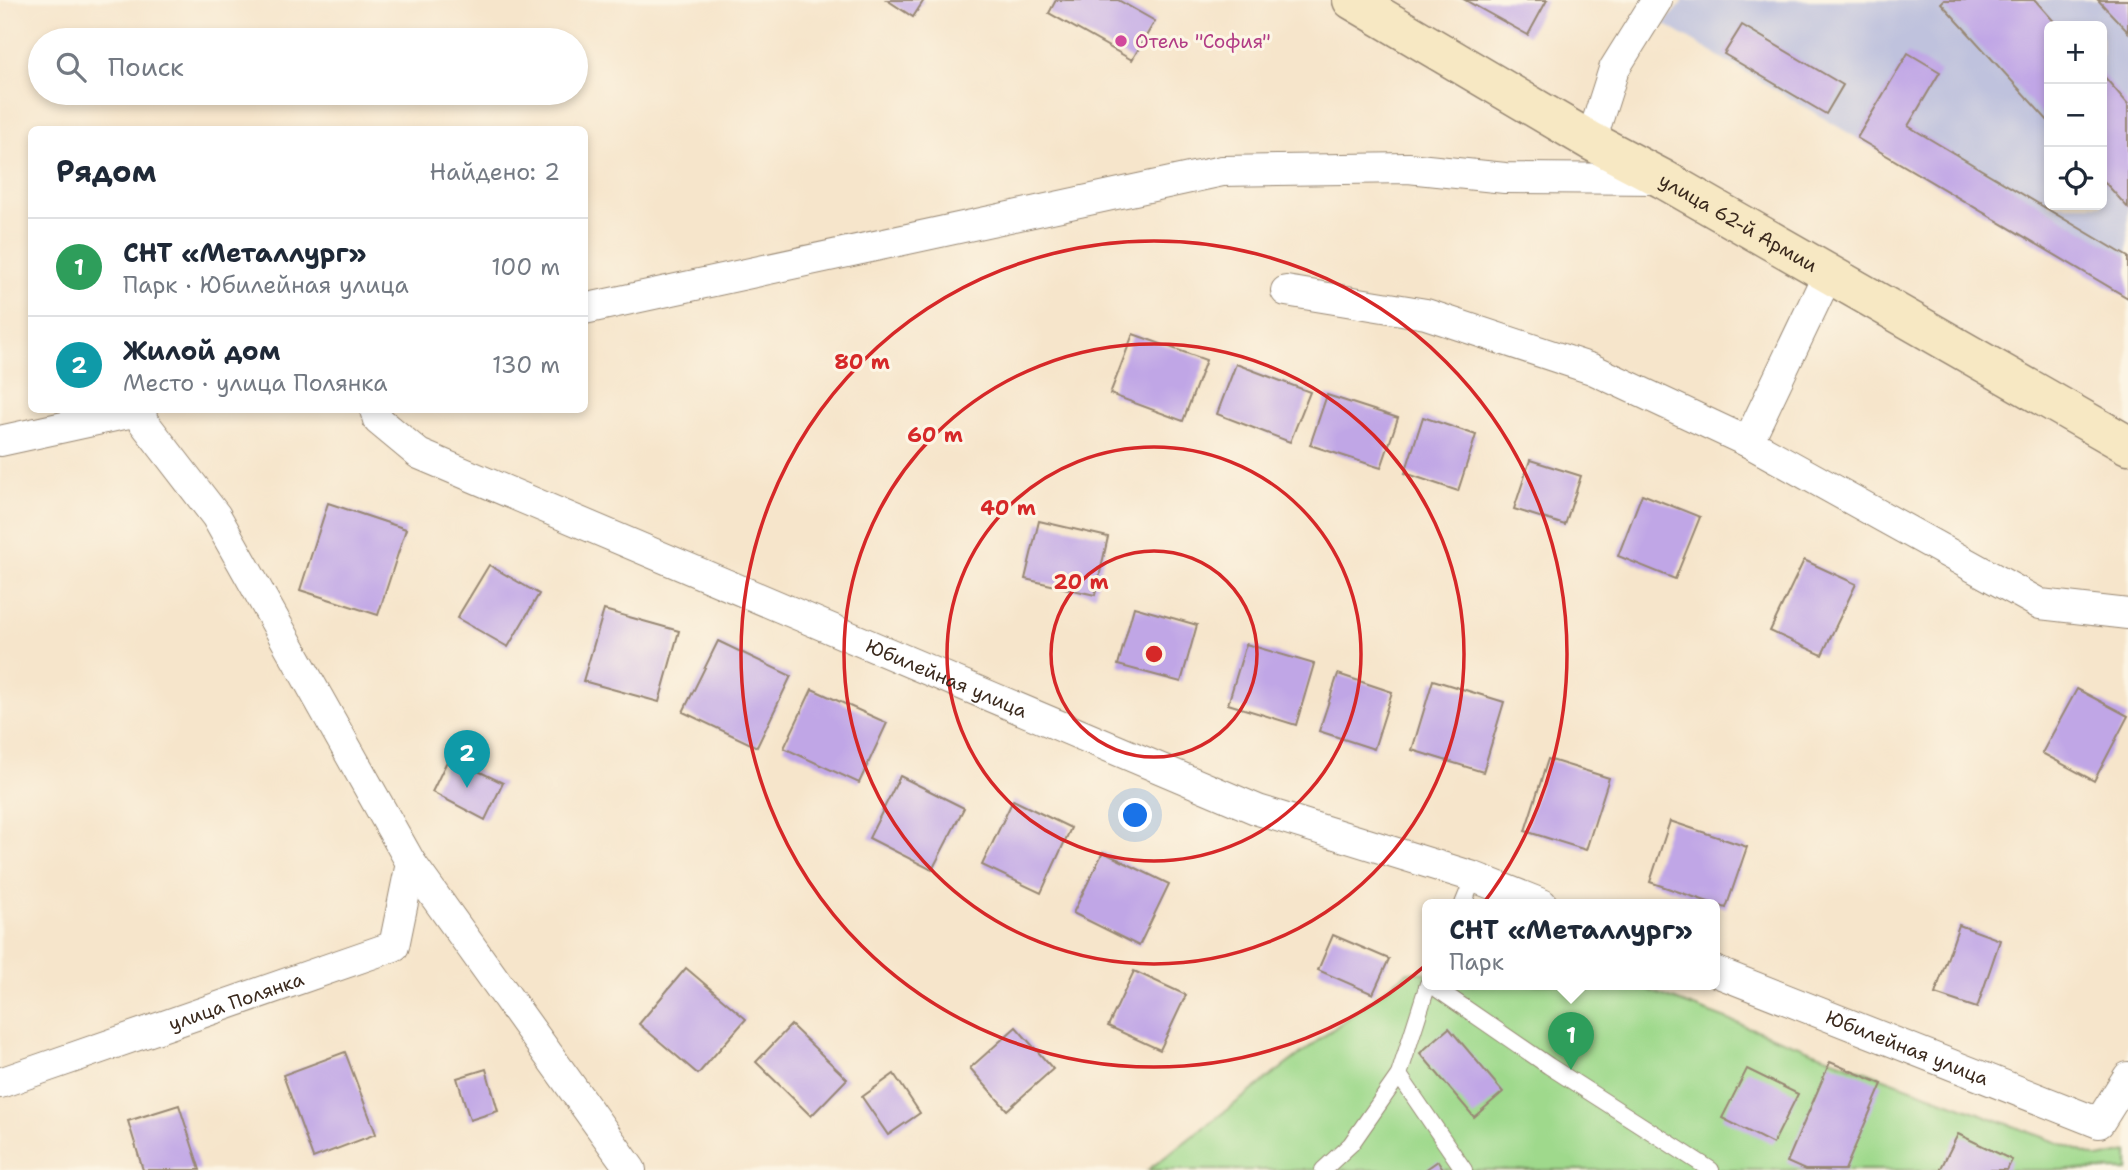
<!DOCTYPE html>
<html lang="ru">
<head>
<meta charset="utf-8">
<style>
	body { margin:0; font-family:"Shantell Sans",sans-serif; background:#f6f6f7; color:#1f2937 }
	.controls { position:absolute; right:21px; top:21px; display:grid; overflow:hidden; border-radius:10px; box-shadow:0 4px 10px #0003 }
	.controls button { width:63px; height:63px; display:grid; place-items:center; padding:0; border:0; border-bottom:2px solid #e0e1e3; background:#fff; color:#1f2937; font:35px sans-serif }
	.you { position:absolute; left:1136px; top:816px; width:24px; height:24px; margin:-18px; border:5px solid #fff; border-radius:50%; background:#1a73e8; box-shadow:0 0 0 10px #1a73e833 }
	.badge { display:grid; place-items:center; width:46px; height:46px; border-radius:50%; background:#1f6fb2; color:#fff; font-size:23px; font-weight:700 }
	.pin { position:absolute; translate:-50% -58px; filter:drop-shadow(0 2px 4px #0008) }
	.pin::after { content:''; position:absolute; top:37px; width:24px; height:21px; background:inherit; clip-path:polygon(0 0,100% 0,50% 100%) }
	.popup { position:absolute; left:1422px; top:899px; width:298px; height:91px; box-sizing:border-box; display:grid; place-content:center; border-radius:10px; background:#fff; filter:drop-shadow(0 2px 5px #0005); font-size:23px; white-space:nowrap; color:#747a83 }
	.popup b { font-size:26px; color:#1f2937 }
	.popup::after { content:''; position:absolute; left:50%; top:100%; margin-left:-14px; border:14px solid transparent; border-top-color:#fff }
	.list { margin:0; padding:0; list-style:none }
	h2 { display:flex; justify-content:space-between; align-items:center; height:91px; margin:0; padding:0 28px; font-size:30px }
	h2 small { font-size:23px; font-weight:400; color:#747a83 }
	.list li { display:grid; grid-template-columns:46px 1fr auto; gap:21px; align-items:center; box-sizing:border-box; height:98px; padding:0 28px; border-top:2px solid #e0e1e3 }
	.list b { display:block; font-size:26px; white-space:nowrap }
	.list p { margin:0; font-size:23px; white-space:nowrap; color:#747a83 }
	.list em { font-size:23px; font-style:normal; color:#747a83 }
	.icon { flex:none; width:38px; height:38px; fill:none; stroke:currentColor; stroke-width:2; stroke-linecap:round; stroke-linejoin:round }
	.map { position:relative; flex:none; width:2128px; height:1170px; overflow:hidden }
	.search { position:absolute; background:#fff; box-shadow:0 4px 10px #0003; left:28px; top:28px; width:560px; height:77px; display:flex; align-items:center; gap:18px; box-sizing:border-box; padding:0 24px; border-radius:38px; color:#747a83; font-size:26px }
	.panel { position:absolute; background:#fff; box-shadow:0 4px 10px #0003; left:28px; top:126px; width:560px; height:287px; border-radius:10px }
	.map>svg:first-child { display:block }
	.industrial { fill:#bfc2dd; fill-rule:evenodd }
	.green { fill:#9fd98c; stroke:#6d8255; stroke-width:2 }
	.building { fill:#c0a6e6 }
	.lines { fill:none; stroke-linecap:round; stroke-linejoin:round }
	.lane-casing { stroke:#988874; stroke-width:18 }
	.street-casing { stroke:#988874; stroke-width:32 }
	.secondary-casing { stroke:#988874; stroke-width:41 }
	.lane { stroke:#fff; stroke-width:16 }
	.street { stroke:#fff; stroke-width:30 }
	.secondary { stroke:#f7e8c3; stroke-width:38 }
	.ring { fill:none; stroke:#d62828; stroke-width:3.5 }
	.hotel-dot { fill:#d1479c; stroke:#fcf5e5; stroke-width:2.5 }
	.labels { text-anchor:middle; stroke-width:6; stroke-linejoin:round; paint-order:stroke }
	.hotel-label { font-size:19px; fill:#b23c85; stroke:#fcf5e5; text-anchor:start }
	.street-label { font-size:19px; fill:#3b2a1e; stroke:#fcf5e5 }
	.centre { fill:#d62828; stroke:#fcf5e5; stroke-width:3.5 }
	.ring-label { font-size:21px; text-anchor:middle; font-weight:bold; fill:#d62828; stroke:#fcf5e5; stroke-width:6; stroke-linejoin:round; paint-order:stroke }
</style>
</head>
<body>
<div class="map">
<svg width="2128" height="1170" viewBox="0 0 2128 1170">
	<rect width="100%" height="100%" fill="#fcf5e5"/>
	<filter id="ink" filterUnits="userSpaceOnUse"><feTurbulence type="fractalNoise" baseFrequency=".0143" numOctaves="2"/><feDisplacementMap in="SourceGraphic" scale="14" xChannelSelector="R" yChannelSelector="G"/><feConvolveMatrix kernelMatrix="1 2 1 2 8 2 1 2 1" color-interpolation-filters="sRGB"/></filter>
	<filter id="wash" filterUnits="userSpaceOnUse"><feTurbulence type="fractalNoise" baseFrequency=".00686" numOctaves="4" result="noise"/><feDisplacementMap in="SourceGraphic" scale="28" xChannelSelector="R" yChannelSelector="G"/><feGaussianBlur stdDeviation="1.57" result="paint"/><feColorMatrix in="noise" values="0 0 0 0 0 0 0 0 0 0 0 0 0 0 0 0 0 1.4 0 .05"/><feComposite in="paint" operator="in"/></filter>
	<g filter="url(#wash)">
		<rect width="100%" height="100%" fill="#f6e5cb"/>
		<path class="industrial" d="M1684,0h444v298l-464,-274zM2049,26h53v179h-53z"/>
		<polygon class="green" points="1408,972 1427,973 1428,984 1588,984 1643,988 2099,1158 2128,1152 2128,1170 1148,1170"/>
		<g id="blocks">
			<g class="building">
				<polygon points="887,0 924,0 913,17"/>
				<polygon points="1056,0 1118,0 1155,21 1132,60 1049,13"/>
				<polygon points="1465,0 1547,0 1528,35"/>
				<polygon points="1944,0 2035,0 2058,26 2049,26 2049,122 1941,3"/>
				<polygon points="2098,0 2128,0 2128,32"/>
				<polygon points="1742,25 1843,85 1826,114 1724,54"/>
				<polygon points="1908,53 1940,72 1908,126 2128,257 2128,298 1857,138"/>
				<polygon points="2102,74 2128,104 2128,208 2102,179"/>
				<polygon points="1133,334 1206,360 1183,421 1110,394"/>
				<polygon points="1236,364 1310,392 1290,442 1217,414"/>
				<polygon points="1327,395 1398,418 1381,468 1310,445"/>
				<polygon points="1423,417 1476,435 1458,491 1405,473"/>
				<polygon points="1530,460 1581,476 1565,525 1514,509"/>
				<polygon points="1642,494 1700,517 1675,579 1618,556"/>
				<polygon points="328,503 406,529 378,615 300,590"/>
				<polygon points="1039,521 1108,537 1095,595 1025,579"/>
				<polygon points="1804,560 1856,584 1822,655 1770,631"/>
				<polygon points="489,565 539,594 508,647 457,618"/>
				<polygon points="1134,607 1197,625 1181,682 1118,665"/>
				<polygon points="604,610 679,631 659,702 583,681"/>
				<polygon points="718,641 791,676 757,747 683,712"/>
				<polygon points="1246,644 1314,664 1296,725 1228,704"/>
				<polygon points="1338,674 1392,692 1374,749 1319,731"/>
				<polygon points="1433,680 1504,702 1483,772 1412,750"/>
				<polygon points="812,689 887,723 859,783 784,748"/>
				<polygon points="2077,689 2128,716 2094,781 2042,753"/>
				<polygon points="449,757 503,783 485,820 432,792"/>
				<polygon points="1548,759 1609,778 1586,850 1525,831"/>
				<polygon points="900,776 964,808 932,870 869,838"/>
				<polygon points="1013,800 1071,828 1041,893 982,865"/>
				<polygon points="1670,821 1747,847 1726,908 1650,882"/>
				<polygon points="1103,852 1169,884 1139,946 1073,913"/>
				<polygon points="1959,925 2000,940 1977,1008 1935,994"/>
				<polygon points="1333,935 1389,959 1373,994 1318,970"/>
				<polygon points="686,968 746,1019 698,1074 639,1024"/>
				<polygon points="1134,971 1186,995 1160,1050 1108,1026"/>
				<polygon points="791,1025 847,1079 811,1116 756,1062"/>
				<polygon points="1016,1027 1053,1069 1007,1110 970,1068"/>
				<polygon points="1449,1028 1503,1092 1474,1117 1420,1053"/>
				<polygon points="345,1052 376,1134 313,1158 283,1075"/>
				<polygon points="1830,1062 1882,1084 1845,1170 1805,1170 1787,1162"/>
				<polygon points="486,1069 498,1111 470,1120 457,1078"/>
				<polygon points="1747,1069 1798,1094 1773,1144 1722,1118"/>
				<polygon points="894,1074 920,1113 888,1135 862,1097"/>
				<polygon points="179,1105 200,1170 143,1170 128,1121"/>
				<polygon points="1958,1134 2012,1160 2007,1170 1940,1170"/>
				<polygon points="1438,1161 1444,1170 1425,1170"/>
			</g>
		</g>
	</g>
	<g filter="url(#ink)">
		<use href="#blocks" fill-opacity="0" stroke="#988874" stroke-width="2"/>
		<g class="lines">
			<g class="lane-casing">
				<g id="lane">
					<polyline points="1463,904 1474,877"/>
					<polyline points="1430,984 1549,1066 1711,1170"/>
					<polyline points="1399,1075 1464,1170"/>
					<polyline points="1323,1170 1351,1144 1399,1075 1428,984"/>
				</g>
			</g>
			<g class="street-casing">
				<g id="street">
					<polyline points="1591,141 1614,69 1657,0"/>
					<polyline points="1828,274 1748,442 2040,604 2128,614"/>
					<polyline points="1286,291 1426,314 1592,369 1748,442"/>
					<polyline points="584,309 1222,171 1408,168 1505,178 1663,179"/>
					<path id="s1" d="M375,410l3,10 41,34 839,356 216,67 68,27"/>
					<polyline points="135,411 216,516 411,863 631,1170"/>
					<polyline points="0,441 142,410"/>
					<path id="s2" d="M1714,971l385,152 29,-46"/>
					<path id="s3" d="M0,1083l394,-137 17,-83"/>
				</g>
			</g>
			<g class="secondary-casing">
				<g id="secondary">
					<path id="s4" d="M1352,0l239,141 72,38 465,266"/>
				</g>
			</g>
			<use href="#lane" class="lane"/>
			<use href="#street" class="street"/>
			<use href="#secondary" class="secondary"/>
		</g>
	</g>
	<g class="ring">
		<circle cx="1154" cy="654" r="103"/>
		<circle cx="1154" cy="654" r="207"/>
		<circle cx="1154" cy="654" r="310"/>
		<circle cx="1154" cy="654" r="413"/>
	</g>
	<circle class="hotel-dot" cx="1121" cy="41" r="7"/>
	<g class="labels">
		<g class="hotel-label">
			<text x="1135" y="48">Отель "София"</text>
		</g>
		<g class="street-label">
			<text dy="7" stroke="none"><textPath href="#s4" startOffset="446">улица 62-й Армии</textPath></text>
			<text dy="7" stroke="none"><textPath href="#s1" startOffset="637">Юбилейная улица</textPath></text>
			<text dy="7" stroke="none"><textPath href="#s3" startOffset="250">улица Полянка</textPath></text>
			<text dy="7" stroke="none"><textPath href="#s2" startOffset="208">Юбилейная улица</textPath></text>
		</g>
	</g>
	<circle cx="1154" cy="654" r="10" class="centre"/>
	<g class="ring-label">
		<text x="862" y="369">80 m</text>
		<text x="935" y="442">60 m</text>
		<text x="1008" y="515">40 m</text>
		<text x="1081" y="589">20 m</text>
	</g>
</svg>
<div class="controls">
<button>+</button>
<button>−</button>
<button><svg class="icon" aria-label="locate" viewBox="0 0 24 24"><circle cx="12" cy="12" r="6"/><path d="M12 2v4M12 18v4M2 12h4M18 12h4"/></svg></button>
</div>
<div class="you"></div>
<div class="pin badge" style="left:1571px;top:1070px;background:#2e9e5b">1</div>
<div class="popup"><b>СНТ «Металлург»</b>Парк</div>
<div class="pin badge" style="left:467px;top:788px;background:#0f9aa8">2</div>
<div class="search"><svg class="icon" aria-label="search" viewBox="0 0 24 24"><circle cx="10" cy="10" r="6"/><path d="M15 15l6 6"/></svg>Поиск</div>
<section class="panel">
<h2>Рядом<small>Найдено: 2</small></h2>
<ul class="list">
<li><span class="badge" style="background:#2e9e5b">1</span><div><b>СНТ «Металлург»</b><p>Парк · Юбилейная улица</p></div><em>100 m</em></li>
<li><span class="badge" style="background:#0f9aa8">2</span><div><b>Жилой дом</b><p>Место · улица Полянка</p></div><em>130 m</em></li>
</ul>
</section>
</div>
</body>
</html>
